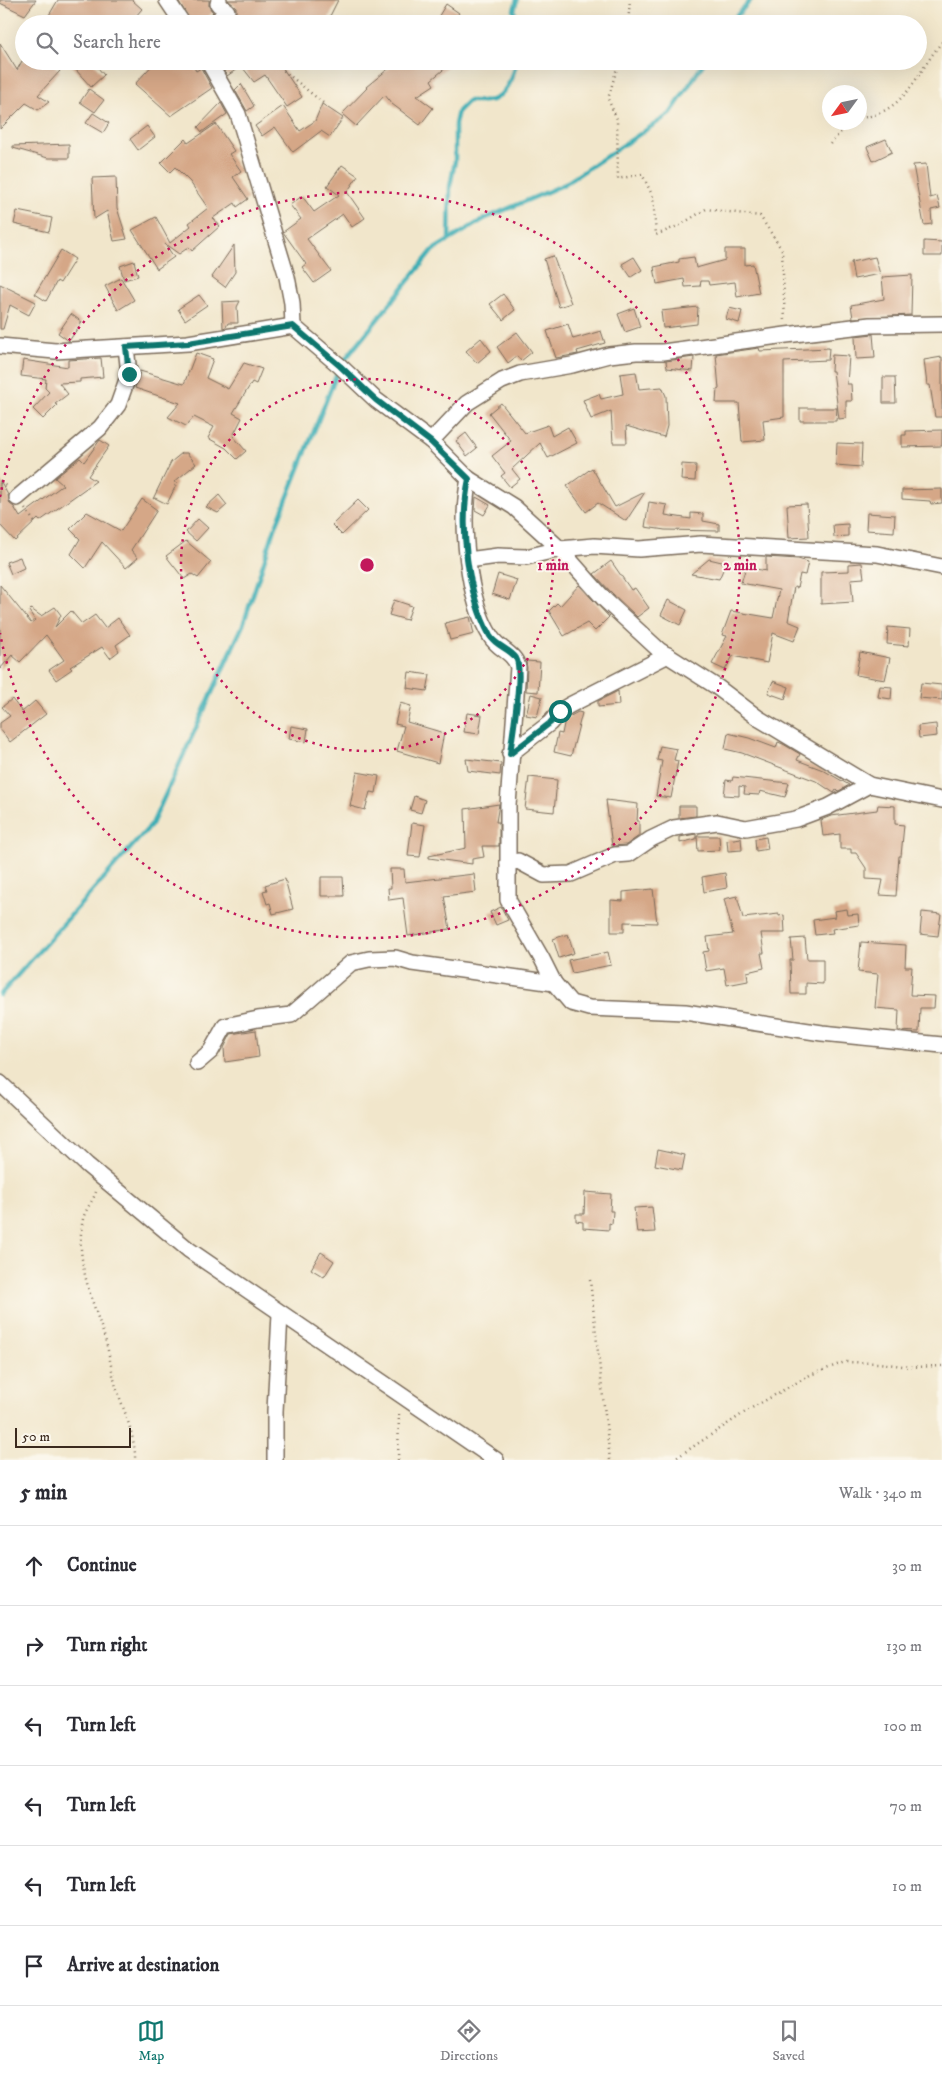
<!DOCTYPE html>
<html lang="en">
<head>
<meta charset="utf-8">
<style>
	body { margin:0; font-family:"IM FELL DW Pica",serif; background:#f2f2f3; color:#2b2b33 }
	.compass { position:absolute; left:822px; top:85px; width:45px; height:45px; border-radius:50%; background:#fff; box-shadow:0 5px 20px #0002; rotate:237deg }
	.scale { position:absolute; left:15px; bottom:12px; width:116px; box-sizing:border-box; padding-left:5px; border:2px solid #3b2a1e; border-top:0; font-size:14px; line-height:18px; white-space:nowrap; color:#3b2a1e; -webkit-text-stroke:4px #fbf7ec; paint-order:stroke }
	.stop { position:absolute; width:15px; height:15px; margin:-11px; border:4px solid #0f766e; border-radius:50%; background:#fff }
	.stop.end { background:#0f766e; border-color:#fff; box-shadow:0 1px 5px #0008 }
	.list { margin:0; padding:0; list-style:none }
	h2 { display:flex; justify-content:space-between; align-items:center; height:65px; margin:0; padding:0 20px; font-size:21px }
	h2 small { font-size:16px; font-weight:400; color:#7c7c81 }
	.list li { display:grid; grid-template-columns:32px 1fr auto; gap:15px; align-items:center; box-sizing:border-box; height:80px; padding:0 20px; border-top:1px solid #e1e1e2 }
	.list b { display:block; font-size:19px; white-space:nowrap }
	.list em { font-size:16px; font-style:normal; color:#7c7c81 }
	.icon { flex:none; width:28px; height:28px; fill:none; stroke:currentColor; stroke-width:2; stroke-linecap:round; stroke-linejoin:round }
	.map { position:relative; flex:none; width:942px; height:1460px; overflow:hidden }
	.search { position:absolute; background:#fff; box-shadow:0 5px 20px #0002; left:15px; right:15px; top:15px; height:55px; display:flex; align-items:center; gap:12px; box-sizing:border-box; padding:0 18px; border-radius:28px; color:#7c7c81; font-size:19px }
	.sheet { height:545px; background:#fff }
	nav { display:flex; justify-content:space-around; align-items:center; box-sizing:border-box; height:70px; border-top:1px solid #e1e1e2; background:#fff; font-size:14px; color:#7c7c81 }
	nav a { display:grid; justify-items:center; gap:2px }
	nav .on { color:#0f766e }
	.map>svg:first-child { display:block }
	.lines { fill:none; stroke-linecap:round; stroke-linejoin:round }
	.stream { stroke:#3daeb5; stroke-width:4.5 }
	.building { fill:#d5a787 }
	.minor-casing { stroke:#7b6c5b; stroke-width:18 }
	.path { stroke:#7b6c5b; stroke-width:2.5; stroke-dasharray:1 4; stroke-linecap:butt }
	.minor { stroke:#fff; stroke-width:15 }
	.route { stroke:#0f766e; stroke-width:6 }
	.ring { fill:none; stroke:#c2185b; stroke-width:2.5; stroke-dasharray:2.5 5 }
	.centre { fill:#c2185b; stroke:#fbf7ec; stroke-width:2.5 }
	.ring-label { font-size:15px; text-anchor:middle; font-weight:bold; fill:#c2185b; stroke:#fbf7ec; stroke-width:4; stroke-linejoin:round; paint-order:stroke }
</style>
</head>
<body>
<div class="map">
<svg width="942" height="1460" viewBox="0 0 942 1460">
	<rect width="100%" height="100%" fill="#fbf7ec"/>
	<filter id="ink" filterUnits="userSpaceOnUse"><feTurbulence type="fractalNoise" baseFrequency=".02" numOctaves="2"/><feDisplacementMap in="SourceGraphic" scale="10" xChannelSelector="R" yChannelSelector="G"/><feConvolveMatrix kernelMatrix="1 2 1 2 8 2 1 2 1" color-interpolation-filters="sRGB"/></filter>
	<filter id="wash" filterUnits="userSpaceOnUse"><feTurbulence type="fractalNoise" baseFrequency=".0096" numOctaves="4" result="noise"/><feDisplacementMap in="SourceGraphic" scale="20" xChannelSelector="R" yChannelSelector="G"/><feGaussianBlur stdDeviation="1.12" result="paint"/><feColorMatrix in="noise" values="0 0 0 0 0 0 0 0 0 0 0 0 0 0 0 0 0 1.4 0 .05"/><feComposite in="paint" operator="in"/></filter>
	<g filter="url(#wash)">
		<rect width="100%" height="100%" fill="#f1e6cb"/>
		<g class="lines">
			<g class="stream">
				<polyline points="517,0 514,10 517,24"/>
				<polyline points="729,24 751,0"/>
				<path d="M449,240l1,-54 5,-25v-37l3,-13 10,-10c7,0 16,1 24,-1 13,-4 23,-26 24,-39"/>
				<polyline points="0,995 152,824 243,625 274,531 340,366 433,250 484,219 563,185 670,114 705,61"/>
			</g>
		</g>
		<g id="blocks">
			<g class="building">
				<polygon points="0,0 36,0 25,15 0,3"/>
				<polygon points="58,0 132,0 142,9 129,24 57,24 48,17"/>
				<polygon points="178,0 209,0 209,7 213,12 207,18 205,24 192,24"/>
				<polygon points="228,0 338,0 326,24 240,24 234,17 236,13 236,7"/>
				<polygon points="446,4 459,13 452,24 434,24"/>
				<polygon points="0,43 17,70 22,61 49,61 60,71 38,95 49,102 38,110 26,103 0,129"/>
				<polygon points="68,61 92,61 104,75 91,87"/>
				<polygon points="156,61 190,61 196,71 201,68 212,88 171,116 135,84"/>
				<polygon points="253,61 278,61 302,97 287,107 265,75 254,82 243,68"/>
				<polygon points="398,61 454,61 431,80 434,85 417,96 433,108 420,125 392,104 385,95 356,126 342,114 367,88 366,87"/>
				<polygon points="233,62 237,69 227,76 223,68"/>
				<polygon points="241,84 254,106 247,111 235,90"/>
				<polygon points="89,89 104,100 95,112 80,102"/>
				<polygon points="221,103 227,114 202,132 198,127"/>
				<polygon points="322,104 343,118 330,137 321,131 293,152 275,127 262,136 255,126 283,106 300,131 315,121"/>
				<polygon points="93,113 109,123 103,133 86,123"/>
				<polygon points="216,124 234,151 229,154 241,171 233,177 248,199 237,207 235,203 213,218 220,226 192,251 189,247 179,254 165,244 174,257 157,269 132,230 156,217 170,243 191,226 189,223 208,208 190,182 175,167 170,172 161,163 185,139 188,143"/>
				<polygon points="147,126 155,137 138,150 130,139"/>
				<polygon points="886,139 892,152 873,161 867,147"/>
				<polygon points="69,144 69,158 48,158 13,148 13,146"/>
				<polygon points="926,164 930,198 937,196 940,208 931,210 932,224 924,225 913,165"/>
				<polygon points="342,165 358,176 347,192 365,218 352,227 343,214 307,239 331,271 314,283 302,267 306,264 283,232 301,219 290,205 302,196 314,212 339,195 327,186"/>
				<polygon points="116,177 117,208 127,239 114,241 107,211 94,219 92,178"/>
				<polygon points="17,211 52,218 49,232 14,224"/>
				<polygon points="924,241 942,242 942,256 924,256"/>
				<polygon points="234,245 235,272 225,287 212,277"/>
				<polygon points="725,249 745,249 745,265 753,264 759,293 737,297 735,282 709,285 708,281 701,281 700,286 685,287 684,279 657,284 654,267 679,262 679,259 694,257 696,268 725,260"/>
				<polygon points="61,250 75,259 60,283 57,281 46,301 35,294"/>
				<polygon points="553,256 571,303 559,307 544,259"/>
				<polygon points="634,257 642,270 631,277 622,264"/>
				<polygon points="875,257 880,274 854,279 851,262"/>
				<polygon points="134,261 138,276 124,280 120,266"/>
				<polygon points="912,275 911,315 853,318 851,305 884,299 882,277"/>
				<polygon points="121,278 134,300 118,310 105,286"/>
				<polygon points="0,284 36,302 29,315 10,305 3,329 0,329"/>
				<polygon points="503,294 515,310 503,320 490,304"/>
				<polygon points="199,295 207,305 185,320 178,309"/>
				<polygon points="240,301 237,307 238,323 228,323 226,327 223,328 222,302"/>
				<polygon points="698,307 697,324 663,328 661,311"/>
				<polygon points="634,308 640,327 625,332 618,314"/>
				<polygon points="729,308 742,311 739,323 726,319"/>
				<polygon points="71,314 82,322 69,341 58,333"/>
				<polygon points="568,324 573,339 601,331 605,343 577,351 578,354 556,358 547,331"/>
				<polygon points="517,332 532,352 521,361 517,356 508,363 497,347"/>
				<polygon points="873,334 875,358 856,359 855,336"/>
				<polygon points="481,338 491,351 477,363 466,351"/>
				<polygon points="759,348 760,351 829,348 828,360 784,362 784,417 763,420 765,440 742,442 739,403 716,403 717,389 719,389 716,354"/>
				<polygon points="196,353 213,359 206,378 228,389 244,363 262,369 256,384 252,382 233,413 242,418 233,436 246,451 237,459 226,448 208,438 214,427 194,417 186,426 168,417 180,403 135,388 140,371 184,384"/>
				<polygon points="832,355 849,356 847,384 851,384 852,401 846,401 846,418 839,419 833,371 831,371"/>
				<polygon points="694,357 693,371 667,368 666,361"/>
				<polygon points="942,357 942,417 935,417 930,385 927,385 924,360"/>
				<polygon points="101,358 103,377 80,379 80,382 59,383 68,394 55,404 57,405 43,419 33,409 49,392 45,388 46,379 21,376 23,360 68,367 68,360"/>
				<polygon points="636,372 639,389 662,387 666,396 667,426 664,437 626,426 627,443 613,443 611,411 591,419 583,400 599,394 601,399 623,394 620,374"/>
				<polygon points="883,377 895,377 896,403 883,403"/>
				<polygon points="501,403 525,433 548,425 552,436 568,427 577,443 548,458 540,443 512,469 520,479 510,487 501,476 505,473 492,456 511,441 489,413"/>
				<polygon points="800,408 837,408 836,421 800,421"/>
				<polygon points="942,430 942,446 902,447 902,435 906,435 906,431"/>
				<polygon points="466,433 477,448 467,456 456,441"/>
				<polygon points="100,440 109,446 88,476 96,481 40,521 38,519 15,541 0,525 0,480 8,495 10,504 14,507 20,517 63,485 55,478 80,458 84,462"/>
				<polygon points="837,443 862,444 861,467 836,465"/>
				<polygon points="182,453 187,453 196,464 174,482 177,483 167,504 155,498 153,499 171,462"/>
				<polygon points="682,464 696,465 695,481 681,480"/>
				<polygon points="592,468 615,507 645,492 626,521 598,503 586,512 567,486"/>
				<polygon points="942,489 942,503 931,504 930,501 902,499 902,490"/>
				<polygon points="219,495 227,505 218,513 206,507"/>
				<polygon points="476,497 490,505 484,515 475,510"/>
				<polygon points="142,499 157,510 131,550 138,558 126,568 102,542 85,568 71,554 80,539 70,529 87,512 121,531"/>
				<polygon points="358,500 368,510 342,535 332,525"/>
				<polygon points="649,502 667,505 665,515 691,519 691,513 703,514 703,521 719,524 719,531 665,530 645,527"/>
				<polygon points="807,504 809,537 789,538 787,505"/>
				<polygon points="867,513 895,515 894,532 866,530"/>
				<polygon points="198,519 208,528 196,541 186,532"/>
				<polygon points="848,524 848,536 834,537 833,525"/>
				<polygon points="186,541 211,562 198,578 192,574 184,579 166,556"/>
				<polygon points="20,557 24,568 11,574 6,562"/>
				<polygon points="766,557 798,559 808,562 805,575 800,574 797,588 794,587 788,621 800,626 794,641 773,633 767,663 733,656 725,670 712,664 727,636 722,635 731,611 773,618 779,590 741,583 746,567 766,571"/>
				<polygon points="709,559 726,563 719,579 691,574"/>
				<polygon points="611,561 631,590 635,588 649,608 637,617 612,593 594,574"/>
				<polygon points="862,563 864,578 851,579 853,602 821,604 821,572 849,571 849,564"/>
				<polygon points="498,574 517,580 510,600 492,594"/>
				<polygon points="0,585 31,623 35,620 29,611 31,609 41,616 55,607 61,615 55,627 71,611 82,624 95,615 105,628 118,618 130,635 116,645 119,651 110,658 102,647 70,667 72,669 56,680 49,670 64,660 46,635 20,662 12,655 0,669"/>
				<polygon points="579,585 609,617 595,631 587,623 564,636 549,611 557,603 560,606"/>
				<polygon points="394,600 412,606 407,620 389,615"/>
				<polygon points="668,600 687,610 680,625 661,615"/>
				<polygon points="470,617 474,634 450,640 445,623"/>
				<polygon points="888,627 910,629 909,646 887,644"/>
				<polygon points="860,652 890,658 885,680 856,675"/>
				<polygon points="526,661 540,662 538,692 526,691 527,668"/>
				<polygon points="409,672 430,675 427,691 407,688"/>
				<polygon points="773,681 789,687 785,699 768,693"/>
				<polygon points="921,683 942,685 942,700 919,698"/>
				<polygon points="880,686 892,687 891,699 878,697"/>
				<polygon points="618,691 619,705 598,707 598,701"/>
				<polygon points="531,694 542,697 537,717 526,715"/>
				<polygon points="12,699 22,712 35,701 46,714 10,742 0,729 0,723 10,716 2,707"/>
				<polygon points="400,703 411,706 407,722 444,733 438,763 397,751 404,726 395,724"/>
				<polygon points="578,712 582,713 571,756 554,752 558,733 562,734 565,719"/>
				<polygon points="467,713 482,715 479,734 464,732"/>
				<polygon points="936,724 937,736 919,738 918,726"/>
				<polygon points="291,726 308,729 306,742 289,739"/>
				<polygon points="728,733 749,738 776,748 778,742 783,744 800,754 797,760 823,770 849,785 839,791 836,790 834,793 816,781 742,753 725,749"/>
				<polygon points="660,746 677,749 674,760 678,761 671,798 656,796 662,761 657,760"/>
				<polygon points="466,759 501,763 500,775 468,771"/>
				<polygon points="357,772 379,776 376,793 370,792 365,810 350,806"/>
				<polygon points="529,777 557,780 554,812 525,809"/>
				<polygon points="733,777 789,783 785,797 760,791 759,795 744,794 745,787 739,786 739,796 724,795 726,780 732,781"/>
				<polygon points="414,796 425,800 421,813 410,810"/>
				<polygon points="606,800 638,804 637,821 639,821 639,836 626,845 612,846"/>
				<polygon points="499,804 496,822 499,822 499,846 482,846 484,857 472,859 472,864 429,858 429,856 466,848 465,809"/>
				<polygon points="878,805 895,806 895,824 904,825 901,856 899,856 896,896 880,895 883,880 866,879 866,868 856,853 851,853 851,849 840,849 840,834 823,836 821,820 831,816 877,810"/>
				<polygon points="679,806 696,806 696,816 679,818"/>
				<polygon points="412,823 425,825 420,857 408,856"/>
				<polygon points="696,834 696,839 680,843 680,837"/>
				<polygon points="697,836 719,836 720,850 698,851"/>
				<polygon points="766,837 768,849 756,851 755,839"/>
				<polygon points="741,838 742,850 728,851 727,840"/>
				<polygon points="390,869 404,869 405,882 474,874 476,892 444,896 450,929 408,936 403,898 389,900 388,888 391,888"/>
				<polygon points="725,873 727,888 704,892 702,877"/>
				<polygon points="321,877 343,877 344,896 321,896"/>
				<polygon points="285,879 293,909 273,914 270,903 267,904 263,891 267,890 265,885"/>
				<polygon points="653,889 657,923 624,922 624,932 611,932 611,900 623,901 623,892"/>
				<polygon points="737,896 743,918 779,914 779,916 784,915 785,933 761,933 764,953 761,953 764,968 747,972 748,981 727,985 724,968 706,971 703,952 709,951 707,937 733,934 724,899"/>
				<polygon points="501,907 508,920 496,925 490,912"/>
				<polygon points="847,909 848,915 858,914 859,925 832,929 833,933 815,935 813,920 835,917 834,911"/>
				<polygon points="922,912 941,914 938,936 920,934"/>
				<polygon points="568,934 574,953 559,958 553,939"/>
				<polygon points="805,938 807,959 823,959 823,984 806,983 806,994 791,994 790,960 793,960 791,939"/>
				<polygon points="861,942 906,945 905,967 912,967 910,995 935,996 934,1008 920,1008 919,1032 898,1031 899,1010 875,1008 878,974 858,972"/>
				<polygon points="608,952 611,965 572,973 568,960"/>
				<polygon points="256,1030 259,1057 225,1062 224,1048 231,1034"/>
				<polygon points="658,1149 685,1155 682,1170 655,1165"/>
				<polygon points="585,1192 611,1194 610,1211 613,1211 612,1224 609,1223 609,1230 583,1228 583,1222 576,1221 576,1214 584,1214"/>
				<polygon points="652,1207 655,1232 637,1233 634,1208"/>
				<polygon points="321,1252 334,1261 324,1277 311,1269"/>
			</g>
		</g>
	</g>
	<g filter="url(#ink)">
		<use href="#blocks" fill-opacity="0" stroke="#7b6c5b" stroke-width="1"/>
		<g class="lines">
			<g class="minor-casing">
				<g id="minor">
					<polyline points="167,0 183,24"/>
					<polyline points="214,24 227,11 218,4 219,0"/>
					<polyline points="208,61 238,114 287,277 292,303 293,326"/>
					<polyline points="0,346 55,351 188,343 293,326 340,366 376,400 431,441 469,479 514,507 560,549 594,546 639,549 701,544 877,554 942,567"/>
					<polyline points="431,441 467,403 502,381 520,374 572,365 609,355 636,352 663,352 786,335 870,325 942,324"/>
					<path d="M469,479c-9,42 -2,121 22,158 8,13 23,15 27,30l-10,138v95l34,59 12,24 17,20 18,5 96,4 137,21 120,12"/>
					<polyline points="17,498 100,428 118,405 129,374 126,347"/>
					<polyline points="468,560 498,556 526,557 560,549 605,600 659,650 717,687 758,718 869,785 942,800"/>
					<polyline points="510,754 550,723 560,711 570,705 668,655"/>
					<polyline points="508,863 518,861 544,875 571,874 615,855 629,854 651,839 674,828 717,822 746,828 796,819 828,807 869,785"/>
					<polyline points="197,1063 211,1051 225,1026 258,1019 291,1015 351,963 369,959 395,958 412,963 554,983"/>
					<polyline points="0,1083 87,1165 189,1250 496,1460"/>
					<polyline points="275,1460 275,1411 280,1314"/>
				</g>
			</g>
			<g class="path">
				<polyline points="628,24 630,0"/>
				<polyline points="272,61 323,103"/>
				<polyline points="619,61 608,99 617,119 618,179 642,174 653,197 656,235 680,225 706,209 760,216 782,250 785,321"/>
				<path d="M860,118c47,-6 56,-45 82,-76"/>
				<polyline points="830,144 850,122"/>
				<polyline points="0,483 8,487"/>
				<polyline points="25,509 36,524"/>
				<path d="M96,1192c-3,9 -11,18 -13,27 -9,42 11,84 23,123 4,16 6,32 11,48 7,20 19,49 18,70"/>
				<polyline points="590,1280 610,1460"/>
				<polyline points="398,1460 399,1413"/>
				<polyline points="673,1460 750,1409 810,1375 845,1362 879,1363 911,1367 942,1366"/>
			</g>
			<use href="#minor" class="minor"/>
		</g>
	</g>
	<g class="lines" filter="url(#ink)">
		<path class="route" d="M129,374l-3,-27 62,-4 105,-17 47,40 36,34 55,42 38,37c-10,46 -2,115 21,157 6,10 20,13 26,22 8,13 -4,78 -6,96l40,-31 10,-12"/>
	</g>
	<g class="ring">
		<circle cx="367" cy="565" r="186"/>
		<path d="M0 497A373 373 0 1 1 0 633"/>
	</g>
	<circle cx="367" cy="565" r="8" class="centre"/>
	<g class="ring-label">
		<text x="553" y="570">1 min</text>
		<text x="740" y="570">2 min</text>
	</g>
</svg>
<svg class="compass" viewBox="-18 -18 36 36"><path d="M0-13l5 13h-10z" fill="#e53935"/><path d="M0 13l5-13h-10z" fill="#7c7c81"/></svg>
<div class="scale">50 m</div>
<div class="stop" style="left:560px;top:711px"></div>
<div class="stop end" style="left:129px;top:374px"></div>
<div class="search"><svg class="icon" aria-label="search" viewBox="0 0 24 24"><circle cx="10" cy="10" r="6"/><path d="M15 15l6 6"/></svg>Search here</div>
</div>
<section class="sheet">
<h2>5 min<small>Walk · 340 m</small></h2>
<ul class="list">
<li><svg class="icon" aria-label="ahead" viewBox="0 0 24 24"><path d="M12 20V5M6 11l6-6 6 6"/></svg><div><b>Continue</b></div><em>30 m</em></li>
<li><svg class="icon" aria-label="right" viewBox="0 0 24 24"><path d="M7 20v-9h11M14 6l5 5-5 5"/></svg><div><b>Turn right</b></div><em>130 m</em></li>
<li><svg class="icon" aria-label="left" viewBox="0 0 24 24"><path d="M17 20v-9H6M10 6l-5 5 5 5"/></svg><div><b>Turn left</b></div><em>100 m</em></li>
<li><svg class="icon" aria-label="left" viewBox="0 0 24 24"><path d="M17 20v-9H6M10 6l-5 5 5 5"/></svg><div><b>Turn left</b></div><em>70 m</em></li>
<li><svg class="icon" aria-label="left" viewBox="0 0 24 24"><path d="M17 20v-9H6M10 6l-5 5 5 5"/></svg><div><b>Turn left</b></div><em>10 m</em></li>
<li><svg class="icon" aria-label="arrive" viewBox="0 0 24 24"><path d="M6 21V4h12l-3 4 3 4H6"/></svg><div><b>Arrive at destination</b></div></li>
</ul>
</section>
<nav>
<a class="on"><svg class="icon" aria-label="map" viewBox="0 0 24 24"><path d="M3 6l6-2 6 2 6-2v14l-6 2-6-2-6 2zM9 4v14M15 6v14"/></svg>Map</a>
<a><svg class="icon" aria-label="directions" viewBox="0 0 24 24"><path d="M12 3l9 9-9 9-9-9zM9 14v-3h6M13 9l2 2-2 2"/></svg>Directions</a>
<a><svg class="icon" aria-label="saved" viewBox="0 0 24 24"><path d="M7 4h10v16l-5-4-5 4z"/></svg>Saved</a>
</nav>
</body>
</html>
